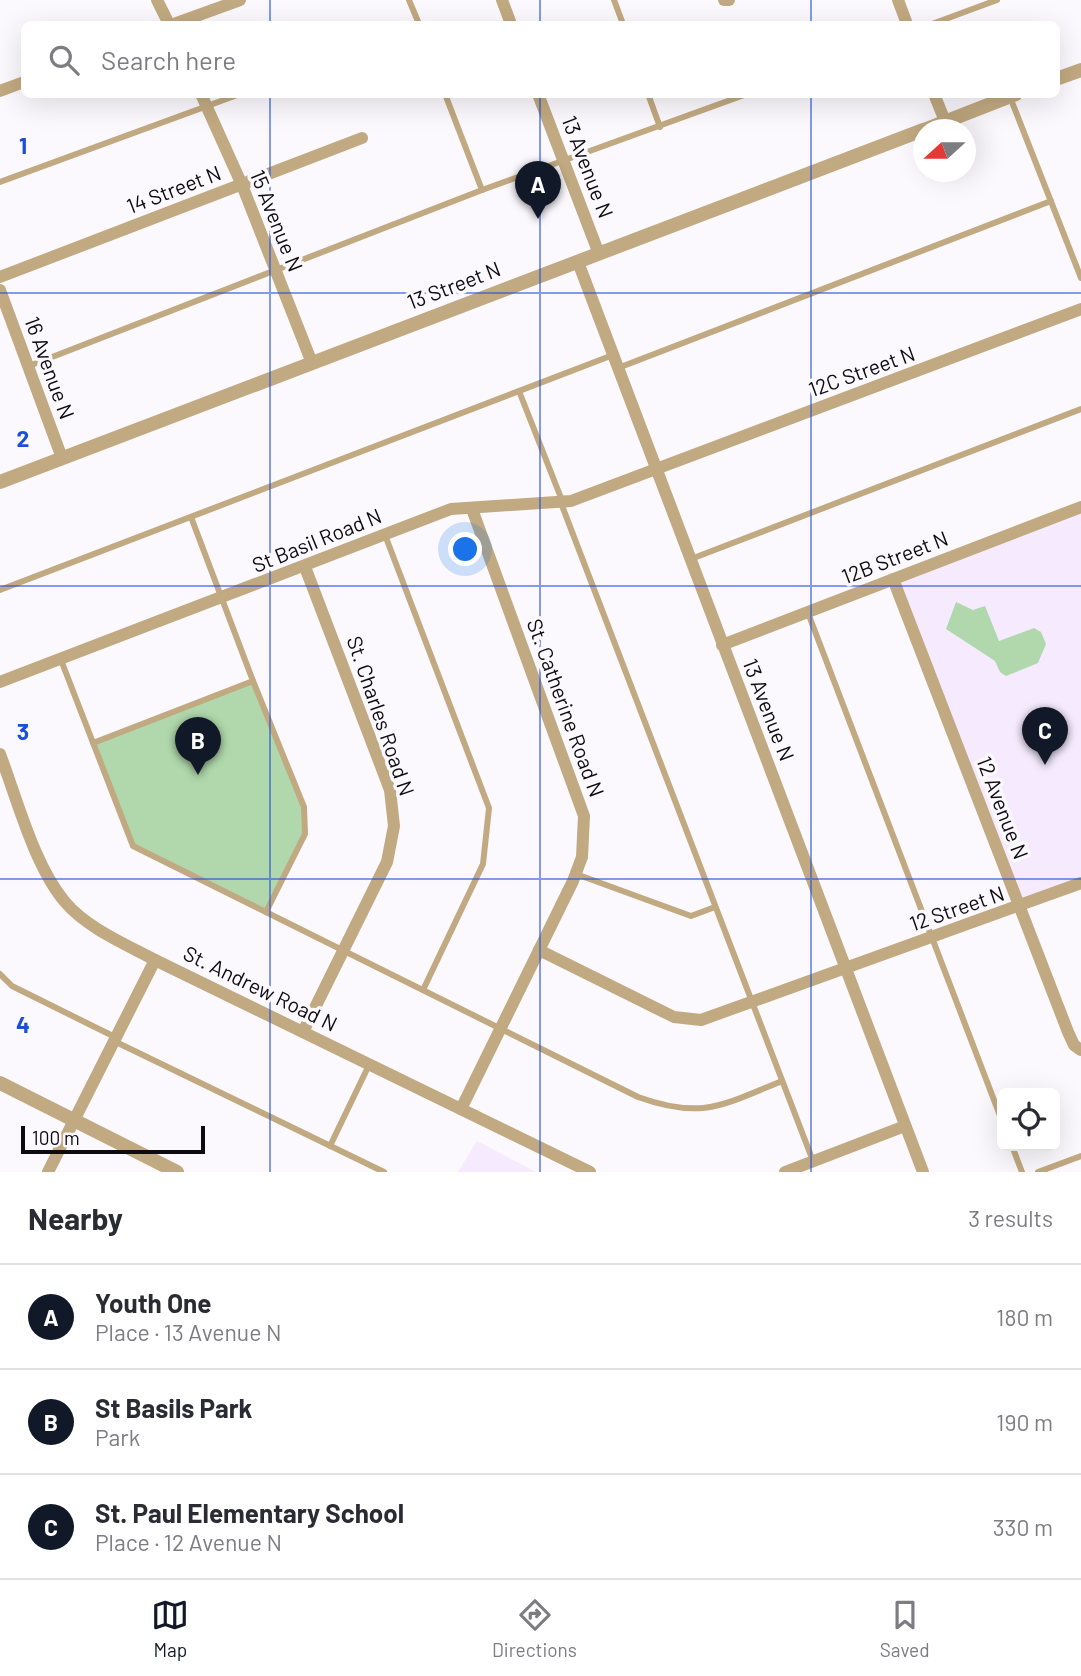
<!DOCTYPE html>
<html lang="en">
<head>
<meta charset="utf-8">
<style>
	body { margin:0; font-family:Barlow,sans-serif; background:#f2f2f3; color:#2b2b33 }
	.controls { position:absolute; right:21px; bottom:21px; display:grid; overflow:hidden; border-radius:10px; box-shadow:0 7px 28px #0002 }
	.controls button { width:63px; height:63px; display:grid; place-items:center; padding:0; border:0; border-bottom:2px solid #e1e1e2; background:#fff; color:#2b2b33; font:35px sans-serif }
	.compass { position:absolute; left:913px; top:119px; width:63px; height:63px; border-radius:50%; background:#fff; box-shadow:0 7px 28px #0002; rotate:249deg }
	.scale { position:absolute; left:21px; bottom:18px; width:184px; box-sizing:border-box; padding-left:7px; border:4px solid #0d0a10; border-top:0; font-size:19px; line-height:24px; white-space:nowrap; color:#0d0a10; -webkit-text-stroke:5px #fbf9fd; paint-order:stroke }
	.you { position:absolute; left:466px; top:550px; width:24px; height:24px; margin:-18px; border:5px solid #fff; border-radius:50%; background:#1a73e8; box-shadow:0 0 0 10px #1a73e833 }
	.badge { display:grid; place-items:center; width:46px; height:46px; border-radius:50%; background:#111827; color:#fff; font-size:23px; font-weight:700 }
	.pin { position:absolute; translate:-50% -58px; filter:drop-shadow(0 2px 4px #0008) }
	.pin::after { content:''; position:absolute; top:37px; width:24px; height:21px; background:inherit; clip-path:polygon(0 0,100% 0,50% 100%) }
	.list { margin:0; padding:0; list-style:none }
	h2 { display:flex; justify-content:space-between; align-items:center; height:91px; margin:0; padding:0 28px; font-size:30px }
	h2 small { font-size:23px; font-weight:400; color:#7c7c81 }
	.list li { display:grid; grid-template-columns:46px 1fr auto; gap:21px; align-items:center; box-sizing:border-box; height:105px; padding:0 28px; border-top:2px solid #e1e1e2 }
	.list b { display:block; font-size:26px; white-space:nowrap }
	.list p { margin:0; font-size:23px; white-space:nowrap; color:#7c7c81 }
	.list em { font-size:23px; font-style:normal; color:#7c7c81 }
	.icon { flex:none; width:38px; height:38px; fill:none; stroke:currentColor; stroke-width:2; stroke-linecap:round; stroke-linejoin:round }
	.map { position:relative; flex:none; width:1081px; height:1172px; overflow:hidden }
	.search { position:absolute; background:#fff; box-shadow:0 7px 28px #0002; left:21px; right:21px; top:21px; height:77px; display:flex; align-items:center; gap:18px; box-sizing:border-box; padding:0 24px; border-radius:10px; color:#7c7c81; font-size:26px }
	.sheet { height:406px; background:#fff }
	nav { display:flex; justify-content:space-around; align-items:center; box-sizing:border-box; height:98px; border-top:2px solid #e1e1e2; background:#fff; font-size:19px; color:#7c7c81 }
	nav a { display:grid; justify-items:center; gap:4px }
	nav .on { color:#111827 }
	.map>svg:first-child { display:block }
	.built { fill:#f5eafe }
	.green { fill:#b0d8ac }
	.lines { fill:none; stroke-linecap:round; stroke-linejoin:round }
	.service { stroke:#c1a981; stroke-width:6 }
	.minor { stroke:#c1a981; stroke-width:12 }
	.tertiary { stroke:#c1a981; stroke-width:14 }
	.grid { fill:none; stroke:#1d4ed8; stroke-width:2; stroke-opacity:0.55 }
	.labels { text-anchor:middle; stroke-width:7; stroke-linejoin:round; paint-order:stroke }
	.street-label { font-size:21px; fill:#0d0a10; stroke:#fbf9fd }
	.grid-label { font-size:23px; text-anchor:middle; font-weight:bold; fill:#1d4ed8; stroke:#fbf9fd; stroke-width:7; stroke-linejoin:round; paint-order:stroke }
</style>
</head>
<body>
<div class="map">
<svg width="1081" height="1172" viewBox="0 0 1081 1172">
	<rect width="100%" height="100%" fill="#fbf9fd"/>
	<g class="built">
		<polygon points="1081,508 1081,883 1019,907 893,579"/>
		<polygon points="477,1141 536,1172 458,1172"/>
	</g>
	<g class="green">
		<polygon points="956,602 973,610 985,606 999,641 1034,628 1041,632 1046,644 1038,663 1006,676 1000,672 995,661 946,629"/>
		<polygon points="253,681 304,807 306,830 266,912 133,846 93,743"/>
	</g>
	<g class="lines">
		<g class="service">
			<polyline points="409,0 419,24"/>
			<polyline points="614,0 623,24"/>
			<polyline points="932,24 997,0"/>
			<polyline points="445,94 482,190"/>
			<polyline points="648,94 660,127"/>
			<polyline points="1010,97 1081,278"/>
			<polyline points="0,182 240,94"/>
			<polyline points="29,366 482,190 747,94"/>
			<polyline points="618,368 1051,201"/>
			<polyline points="519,391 563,503"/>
			<polyline points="561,503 813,1161"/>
			<polyline points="385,535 489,808 483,864 423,990"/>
			<polyline points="691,559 1081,409"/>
			<polyline points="0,590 613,355"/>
			<polyline points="808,613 1002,1121"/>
			<path d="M61,660l72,186 505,251c64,23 85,8 144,-16"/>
			<polyline points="253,681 304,807 305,834 266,912"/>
			<polyline points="93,743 253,681 191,517"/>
			<polyline points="576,874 691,916 715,907"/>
			<polyline points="0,974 12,986 117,1038"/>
			<polyline points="116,1042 384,1172"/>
			<polyline points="330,1146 369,1065"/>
			<polyline points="1012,1146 1022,1172"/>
			<polyline points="1038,1172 1081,1156"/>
		</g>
		<g class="minor">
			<polyline points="157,0 169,24"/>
			<polyline points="502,0 511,24"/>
			<polyline points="724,0 729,0"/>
			<polyline points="898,0 907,24"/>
			<polyline points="174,24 240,0"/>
			<polyline points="0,91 24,82"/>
			<polyline points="201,94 242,185 312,363"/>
			<polyline points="538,94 599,254"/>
			<polyline points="934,94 945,121"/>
			<polyline points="578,262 923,1172"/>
			<polyline points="0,277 362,138"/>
			<polyline points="0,290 62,458"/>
			<polyline points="893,579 1068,1032 1074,1045 1081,1050"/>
			<polyline points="722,645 1081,507"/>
			<polyline points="0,682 451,509 571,501 1081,309"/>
			<path d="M0,754c17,45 34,111 65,148 22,26 60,42 90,58l435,212"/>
			<polyline points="539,950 674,1017 701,1020 1081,883"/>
			<polyline points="304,1030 387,862 394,826 390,790 305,567"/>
			<polyline points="461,1109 573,881 582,857 584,816 472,509"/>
			<polyline points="48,1172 155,960"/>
			<polyline points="785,1172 905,1126"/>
		</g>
		<g class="tertiary">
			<polyline points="1056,79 1081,70"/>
			<polyline points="924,130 1016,94"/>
			<polyline points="0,482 923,130"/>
			<polyline points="0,1083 177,1172"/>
		</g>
	</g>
	<path class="grid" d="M270,0v24M540,0v24M811,0v24M270,94v1078M540,94v1078M811,94v1078M0,293h1081M0,586h1081M0,879h1081"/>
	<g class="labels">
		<g class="street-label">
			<text transform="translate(587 167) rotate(69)" y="7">13 Avenue N</text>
			<text transform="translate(174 190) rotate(-21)" y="7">14 Street N</text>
			<text transform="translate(276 221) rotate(68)" y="7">15 Avenue N</text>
			<text transform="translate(454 286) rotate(-21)" y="7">13 Street N</text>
			<text transform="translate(49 368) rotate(70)" y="7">16 Avenue N</text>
			<text transform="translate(862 372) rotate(-20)" y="7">12C Street N</text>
			<text transform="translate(317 541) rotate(-22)" y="7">St Basil Road N</text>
			<text transform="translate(895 558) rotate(-21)" y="7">12B Street N</text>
			<text transform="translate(565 708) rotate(70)" y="7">St. Catherine Road N</text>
			<text transform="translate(768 710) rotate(69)" y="7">13 Avenue N</text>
			<text transform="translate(380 716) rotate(71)" y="7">St. Charles Road N</text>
			<text transform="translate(1002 808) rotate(69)" y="7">12 Avenue N</text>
			<text transform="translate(957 909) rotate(-19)" y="7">12 Street N</text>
			<text transform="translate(260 989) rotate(26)" y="7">St. Andrew Road N</text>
		</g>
	</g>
	<g class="grid-label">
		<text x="23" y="154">1</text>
		<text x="23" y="447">2</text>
		<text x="23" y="740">3</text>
		<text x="23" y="1033">4</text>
	</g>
</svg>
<div class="controls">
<button><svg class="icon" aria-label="locate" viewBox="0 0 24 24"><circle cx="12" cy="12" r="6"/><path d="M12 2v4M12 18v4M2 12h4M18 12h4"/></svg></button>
</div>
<svg class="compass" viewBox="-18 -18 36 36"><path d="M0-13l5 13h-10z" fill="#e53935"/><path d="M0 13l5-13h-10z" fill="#7c7c81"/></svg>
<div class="scale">100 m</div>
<div class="you"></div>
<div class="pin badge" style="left:538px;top:219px">A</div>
<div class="pin badge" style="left:198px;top:775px">B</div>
<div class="pin badge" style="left:1045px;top:765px">C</div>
<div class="search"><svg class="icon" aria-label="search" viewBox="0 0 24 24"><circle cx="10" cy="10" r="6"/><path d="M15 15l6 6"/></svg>Search here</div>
</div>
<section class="sheet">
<h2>Nearby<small>3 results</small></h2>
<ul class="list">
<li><span class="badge">A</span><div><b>Youth One</b><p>Place · 13 Avenue N</p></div><em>180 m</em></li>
<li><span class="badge">B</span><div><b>St Basils Park</b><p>Park</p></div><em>190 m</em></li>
<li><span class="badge">C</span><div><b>St. Paul Elementary School</b><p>Place · 12 Avenue N</p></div><em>330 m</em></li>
</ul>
</section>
<nav>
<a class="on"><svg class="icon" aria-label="map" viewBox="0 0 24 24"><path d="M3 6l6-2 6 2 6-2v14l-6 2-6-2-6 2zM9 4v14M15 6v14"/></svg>Map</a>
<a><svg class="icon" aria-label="directions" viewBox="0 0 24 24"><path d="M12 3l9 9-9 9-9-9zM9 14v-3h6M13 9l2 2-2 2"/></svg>Directions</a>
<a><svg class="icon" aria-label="saved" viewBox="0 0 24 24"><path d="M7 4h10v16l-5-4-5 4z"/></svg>Saved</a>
</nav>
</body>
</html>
